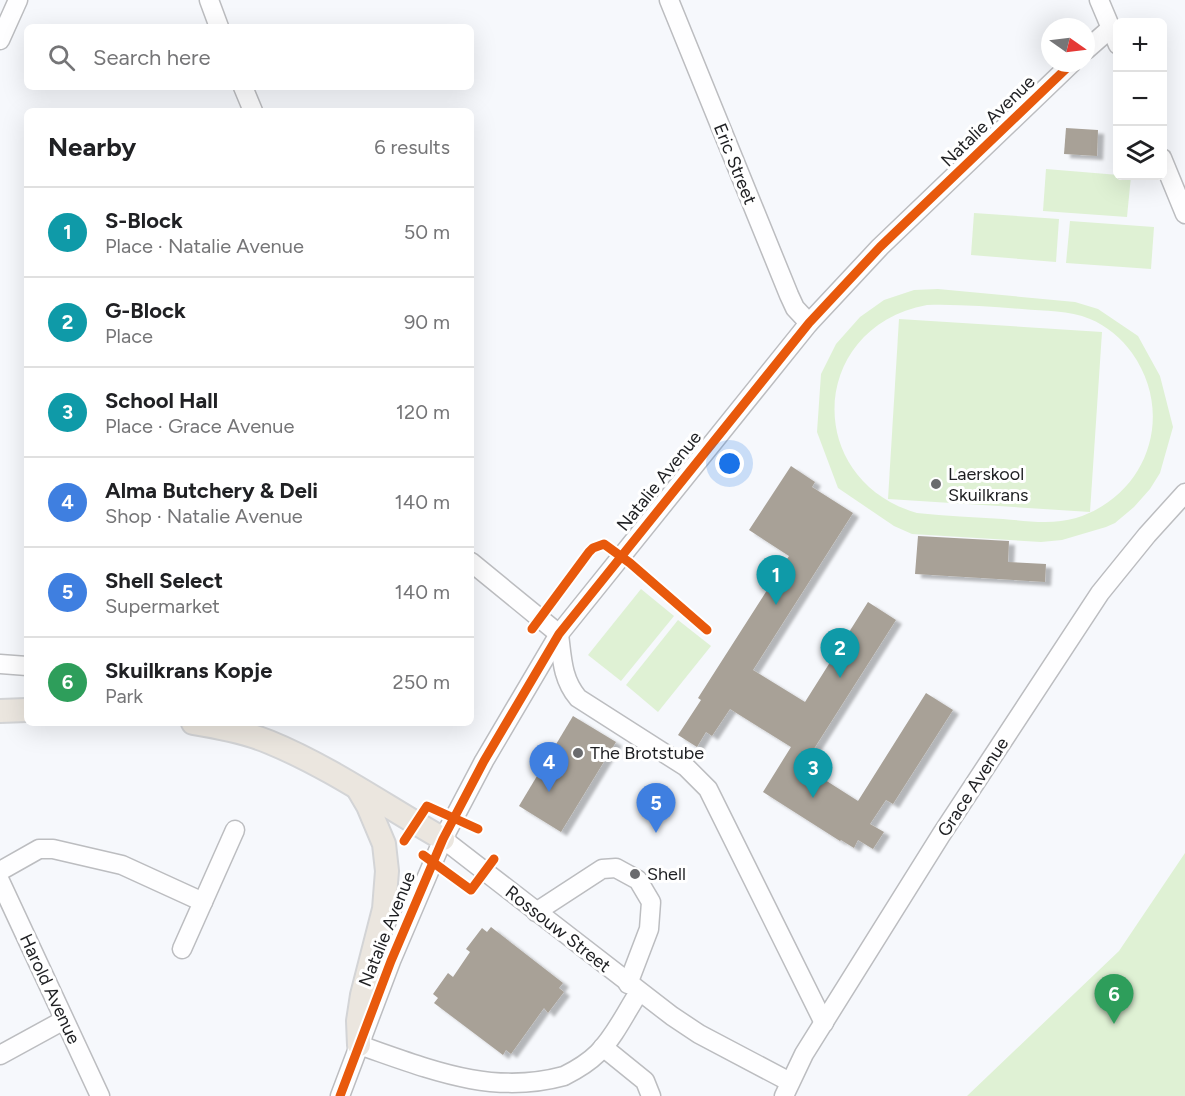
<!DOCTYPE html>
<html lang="en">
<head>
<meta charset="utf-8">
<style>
	body { margin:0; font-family:Figtree,sans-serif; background:#f6f6f6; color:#202124 }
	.controls { position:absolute; right:18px; top:18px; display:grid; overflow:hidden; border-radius:9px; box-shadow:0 6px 24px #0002 }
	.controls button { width:54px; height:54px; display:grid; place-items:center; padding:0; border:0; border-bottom:2px solid #e0e0e0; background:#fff; color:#202124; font:30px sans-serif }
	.compass { position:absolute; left:1041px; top:18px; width:54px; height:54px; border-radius:50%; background:#fff; box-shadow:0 6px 24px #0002; rotate:104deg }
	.you { position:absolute; left:730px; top:464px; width:21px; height:21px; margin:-15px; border:4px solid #fff; border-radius:50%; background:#1a73e8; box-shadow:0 0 0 9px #1a73e833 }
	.badge { display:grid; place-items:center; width:39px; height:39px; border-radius:50%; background:#6a6b6e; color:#fff; font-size:20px; font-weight:700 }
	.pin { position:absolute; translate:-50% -50px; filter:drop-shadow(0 2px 3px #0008) }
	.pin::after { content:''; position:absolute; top:32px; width:21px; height:18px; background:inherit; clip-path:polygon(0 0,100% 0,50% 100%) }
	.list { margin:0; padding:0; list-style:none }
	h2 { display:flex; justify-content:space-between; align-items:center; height:78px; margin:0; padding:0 24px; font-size:26px }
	h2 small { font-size:20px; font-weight:400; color:#757577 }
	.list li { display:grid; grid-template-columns:39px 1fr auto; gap:18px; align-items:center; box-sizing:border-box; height:90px; padding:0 24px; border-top:2px solid #e0e0e0 }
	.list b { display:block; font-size:22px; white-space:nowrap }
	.list p { margin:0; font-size:20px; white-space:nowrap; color:#757577 }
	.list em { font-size:20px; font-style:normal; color:#757577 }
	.icon { flex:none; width:33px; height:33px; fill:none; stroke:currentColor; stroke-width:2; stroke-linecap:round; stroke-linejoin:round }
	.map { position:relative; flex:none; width:1185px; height:1096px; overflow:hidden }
	.search { position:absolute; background:#fff; box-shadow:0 6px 24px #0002; left:24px; top:24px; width:450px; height:66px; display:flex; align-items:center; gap:15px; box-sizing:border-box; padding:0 21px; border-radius:9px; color:#757577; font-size:22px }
	.panel { position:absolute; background:#fff; box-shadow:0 6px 24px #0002; left:24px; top:108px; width:450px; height:618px; border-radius:9px }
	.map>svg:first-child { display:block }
	.green { fill:#dff1d4; fill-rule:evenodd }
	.building { fill:#a8a197; filter:url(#shadow) }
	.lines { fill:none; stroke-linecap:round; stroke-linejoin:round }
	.minor-casing { stroke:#bcbdc0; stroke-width:21 }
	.major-casing { stroke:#d3d4d6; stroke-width:26 }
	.minor { stroke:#fefeff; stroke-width:18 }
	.major { stroke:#ebe6df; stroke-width:22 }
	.cycleway-casing { stroke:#fff; stroke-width:13 }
	.cycleway { stroke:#e8590c; stroke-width:9 }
	.poi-dot { fill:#6a6b6e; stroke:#fff; stroke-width:2 }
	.labels { text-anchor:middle; stroke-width:6; stroke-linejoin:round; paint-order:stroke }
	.street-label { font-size:18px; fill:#1e1f22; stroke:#fff }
	.poi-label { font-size:18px; fill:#1e1f22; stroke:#fff; text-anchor:start }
</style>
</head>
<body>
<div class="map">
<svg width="1185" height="1096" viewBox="0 0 1185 1096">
	<defs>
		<filter id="shadow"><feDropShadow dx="6" dy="4" stdDeviation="1.5" flood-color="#0004"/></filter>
	</defs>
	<rect width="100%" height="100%" fill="#f6f8fc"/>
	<g class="green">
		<polygon points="1046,169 1131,176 1127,217 1043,211"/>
		<polygon points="974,213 1059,219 1056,262 971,255"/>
		<polygon points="1070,221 1154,227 1151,269 1066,263"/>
		<path d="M938,289l137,13 23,7 40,27 22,40 13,51 -13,46 -10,16 -16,18 -19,16 -9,4 -44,13 -21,2 -129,-8 -18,-8 -56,-38 -21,-56 4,-58 15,-30 24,-27 24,-17 30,-10zM927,305c32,-1 64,2 95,4 23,2 47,1 68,10 17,7 31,19 42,34 44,62 15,143 -56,165 -23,7 -49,3 -73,1 -29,-2 -57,-3 -86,-6 -115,-34 -108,-186 10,-208z"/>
		<polygon points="899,319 1102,332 1090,512 888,499"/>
		<polygon points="641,589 674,616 621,681 588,655"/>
		<polygon points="678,620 711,646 658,712 626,685"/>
		<polygon points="1185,853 1185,1096 967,1096 1119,951"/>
	</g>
	<g class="building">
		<polygon points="1066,128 1098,130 1097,156 1064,154"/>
		<polygon points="791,466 815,482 812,487 853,513 753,670 805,702 868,602 896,620 803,766 858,801 926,693 953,710 893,804 886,800 870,824 884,832 873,849 858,840 854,848 841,840 840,841 763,792 791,747 730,709 712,736 706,732 697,747 678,735 701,700 698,698 789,556 749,530"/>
		<polygon points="918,536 1009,541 1008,562 1046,564 1045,582 915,574"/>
		<polygon points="573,716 616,742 561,832 519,806"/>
		<polygon points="491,927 563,983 559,988 564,992 548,1013 544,1008 511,1054 506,1050 503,1055 434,1003 438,998 433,994 448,973 453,977 470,952 466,949 482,928 487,932"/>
	</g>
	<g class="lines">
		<g class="minor-casing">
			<g id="minor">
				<polyline points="209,0 219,27"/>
				<polyline points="669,0 789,295 795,308 809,323"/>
				<polyline points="1099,0 1118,45"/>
				<polyline points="0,40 18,0"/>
				<polyline points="1086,50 1111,28"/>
				<polyline points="243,87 253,111"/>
				<polyline points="1162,158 1185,214"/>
				<path d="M471,562l88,72c3,24 3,45 19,64l108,69 22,22 116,234"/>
				<polyline points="0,664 27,666"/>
				<polyline points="443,839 672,1016 699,1034 790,1082"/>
				<polyline points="0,871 39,849 53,849 122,865 203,902"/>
				<polyline points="0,881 100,1096"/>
				<polyline points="536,912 602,869 616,868 638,880 651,902 649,929 628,984"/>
				<polyline points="182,949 235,830"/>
				<path d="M359,1045c70,24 132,51 205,31 12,-6 24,-13 34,-23 17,-17 28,-41 41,-61"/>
				<polyline points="603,1047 645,1081 651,1096"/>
				<polyline points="0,1055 64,1020"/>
				<polyline points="340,1096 391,961 443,839 484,761 559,634 809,323 880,247 1072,63"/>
				<polyline points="784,1096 804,1054 941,835 1100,593 1147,535 1185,493"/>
			</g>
		</g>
		<g class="major-casing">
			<g id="major">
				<polyline points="0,711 27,710"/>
				<path d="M193,723c25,4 52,9 76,19 61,25 116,64 174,97"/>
				<polyline points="358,789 368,806 384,844 387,871 384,909 362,995 358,1021 359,1045"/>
			</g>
		</g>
		<use href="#minor" class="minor"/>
		<use href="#major" class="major"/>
		<g class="cycleway-casing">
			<g id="cycleway">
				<polyline points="532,629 589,552 593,548 604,544 630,563 707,630"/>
				<polyline points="404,841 427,806 478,829"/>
				<polyline points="423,855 471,890 494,859"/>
				<polyline points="340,1096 391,961 443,839 484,761 559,634 809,323 880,247 1072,63"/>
			</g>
		</g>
		<use href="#cycleway" class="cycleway"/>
	</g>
	<g class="poi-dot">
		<circle cx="936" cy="484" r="6"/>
		<circle cx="578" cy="753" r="6"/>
		<circle cx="635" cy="874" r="6"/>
	</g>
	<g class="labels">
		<g class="street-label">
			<text transform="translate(988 121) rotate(-44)" y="6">Natalie Avenue</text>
			<text transform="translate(735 164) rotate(68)" y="6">Eric Street</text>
			<text transform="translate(659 481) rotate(-51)" y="6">Natalie Avenue</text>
			<text transform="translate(973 787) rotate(-57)" y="6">Grace Avenue</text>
			<text transform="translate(387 929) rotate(-68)" y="6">Natalie Avenue</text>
			<text transform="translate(558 929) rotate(38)" y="6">Rossouw Street</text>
			<text transform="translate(50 989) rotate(65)" y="6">Harold Avenue</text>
		</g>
		<g class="poi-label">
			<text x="948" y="480">Laerskool<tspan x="948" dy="21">Skuilkrans</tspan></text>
			<text x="590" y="759">The Brotstube</text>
			<text x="647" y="880">Shell</text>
		</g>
	</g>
</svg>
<div class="controls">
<button>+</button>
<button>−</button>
<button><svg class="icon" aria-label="layers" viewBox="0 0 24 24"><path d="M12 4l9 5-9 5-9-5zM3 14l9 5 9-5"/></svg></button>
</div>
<svg class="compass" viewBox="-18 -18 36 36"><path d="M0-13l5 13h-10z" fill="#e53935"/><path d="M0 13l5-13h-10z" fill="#757577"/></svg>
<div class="you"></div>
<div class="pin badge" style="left:776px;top:605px;background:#0f9aa8">1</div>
<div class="pin badge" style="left:840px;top:678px;background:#0f9aa8">2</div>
<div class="pin badge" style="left:813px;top:798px;background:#0f9aa8">3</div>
<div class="pin badge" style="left:549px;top:792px;background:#3f7fe0">4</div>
<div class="pin badge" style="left:656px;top:833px;background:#3f7fe0">5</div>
<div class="pin badge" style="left:1114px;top:1024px;background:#2e9e5b">6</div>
<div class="search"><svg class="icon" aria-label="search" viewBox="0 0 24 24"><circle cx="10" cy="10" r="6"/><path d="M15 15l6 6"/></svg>Search here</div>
<section class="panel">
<h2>Nearby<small>6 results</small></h2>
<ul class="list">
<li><span class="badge" style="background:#0f9aa8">1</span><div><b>S-Block</b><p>Place · Natalie Avenue</p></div><em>50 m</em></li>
<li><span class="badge" style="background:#0f9aa8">2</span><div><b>G-Block</b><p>Place</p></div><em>90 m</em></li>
<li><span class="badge" style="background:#0f9aa8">3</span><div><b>School Hall</b><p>Place · Grace Avenue</p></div><em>120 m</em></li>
<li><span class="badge" style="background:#3f7fe0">4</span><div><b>Alma Butchery &amp; Deli</b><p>Shop · Natalie Avenue</p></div><em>140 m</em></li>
<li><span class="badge" style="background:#3f7fe0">5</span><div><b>Shell Select</b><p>Supermarket</p></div><em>140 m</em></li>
<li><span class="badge" style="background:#2e9e5b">6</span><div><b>Skuilkrans Kopje</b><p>Park</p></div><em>250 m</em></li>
</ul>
</section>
</div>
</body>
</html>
